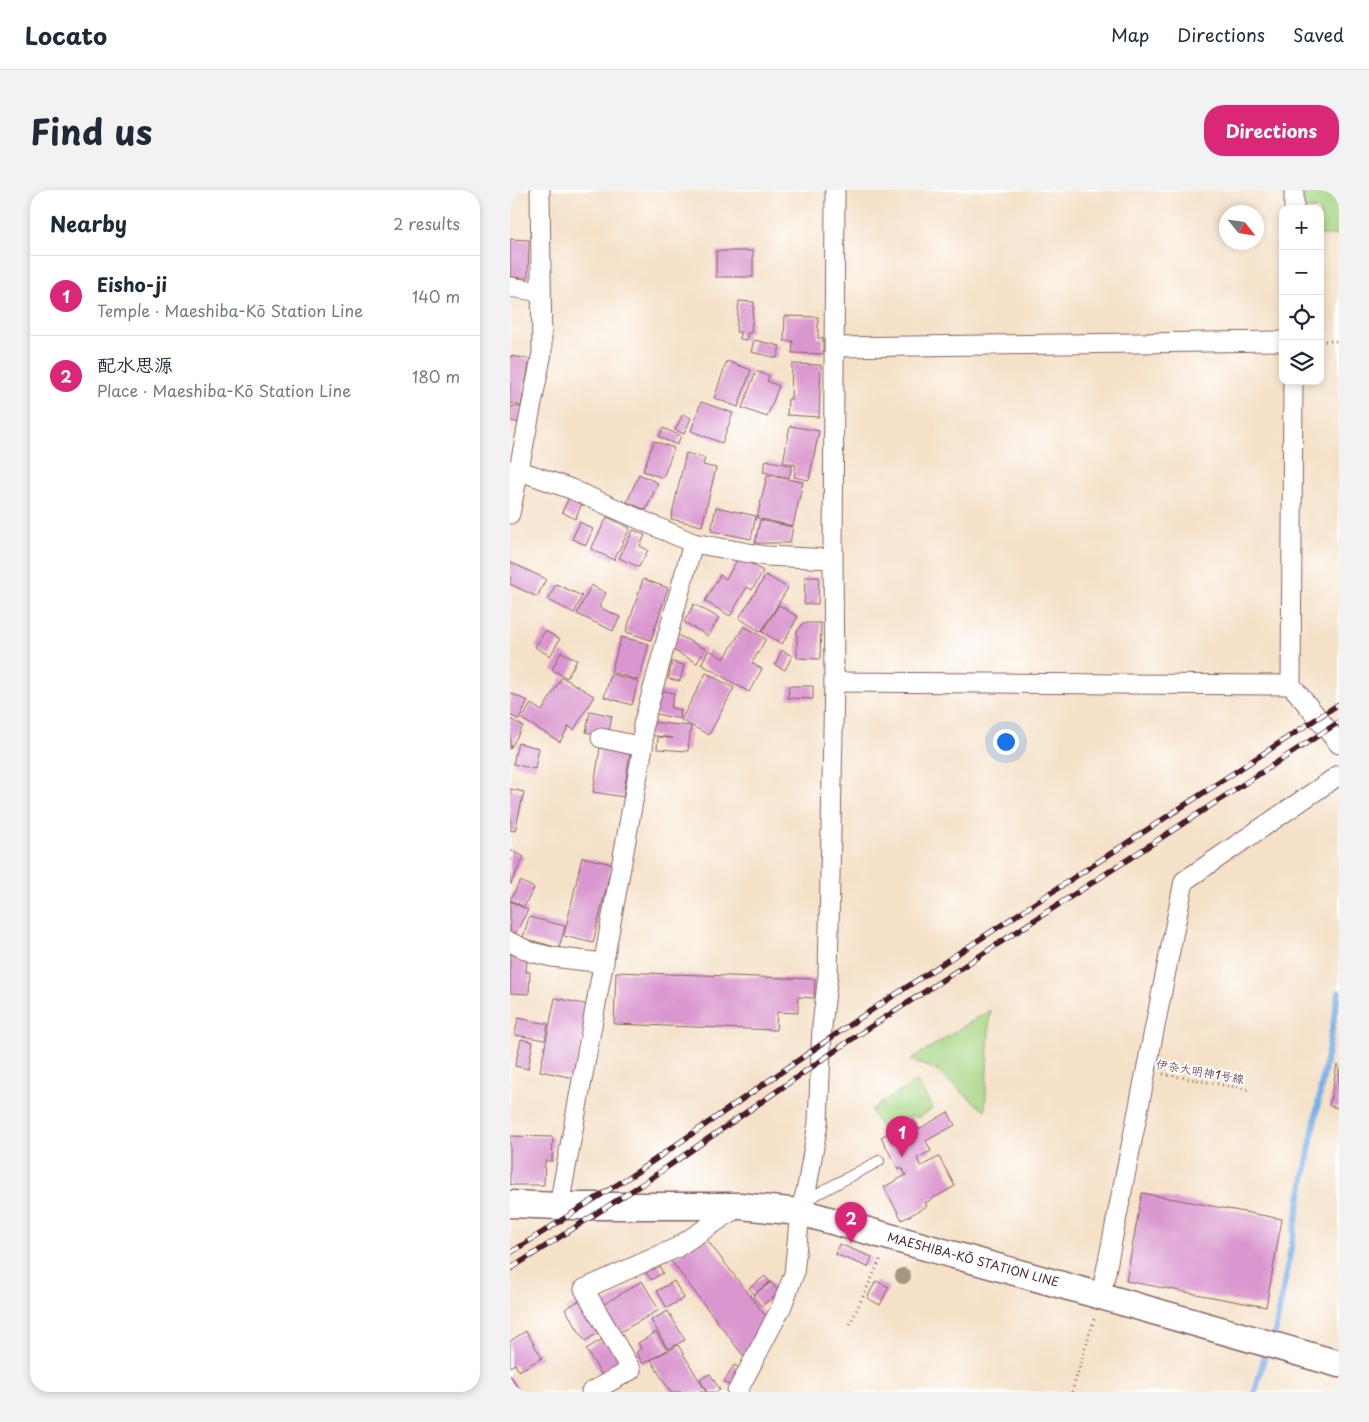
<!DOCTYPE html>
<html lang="en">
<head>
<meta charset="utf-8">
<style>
	body { margin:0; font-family:"Playpen Sans","Klee One",sans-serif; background:#f2f2f3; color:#1f2937 }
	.controls { position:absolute; right:15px; top:15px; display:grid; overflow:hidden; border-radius:10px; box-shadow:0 2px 8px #0003 }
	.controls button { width:45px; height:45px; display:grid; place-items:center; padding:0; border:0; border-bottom:1px solid #e0e1e3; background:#fff; color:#1f2937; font:25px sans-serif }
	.compass { position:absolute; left:709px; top:15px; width:45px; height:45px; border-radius:50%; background:#fff; box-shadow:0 2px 8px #0003; rotate:120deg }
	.you { position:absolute; left:495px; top:551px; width:18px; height:18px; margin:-12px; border:4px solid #fff; border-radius:50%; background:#1a73e8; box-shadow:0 0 0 8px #1a73e833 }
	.badge { display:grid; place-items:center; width:32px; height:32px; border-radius:50%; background:#db2777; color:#fff; font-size:16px; font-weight:700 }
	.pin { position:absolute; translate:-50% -41px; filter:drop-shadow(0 1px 2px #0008) }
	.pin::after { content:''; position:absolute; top:26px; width:18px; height:15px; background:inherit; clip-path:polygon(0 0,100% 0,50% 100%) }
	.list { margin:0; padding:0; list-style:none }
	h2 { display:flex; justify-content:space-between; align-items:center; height:65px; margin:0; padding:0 20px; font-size:21px }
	h2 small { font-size:16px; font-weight:400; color:#747a83 }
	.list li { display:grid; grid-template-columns:32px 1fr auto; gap:15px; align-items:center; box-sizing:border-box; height:80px; padding:0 20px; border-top:1px solid #e0e1e3 }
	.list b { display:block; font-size:19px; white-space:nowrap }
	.list p { margin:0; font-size:16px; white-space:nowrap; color:#747a83 }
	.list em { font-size:16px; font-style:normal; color:#747a83 }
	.icon { flex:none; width:28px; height:28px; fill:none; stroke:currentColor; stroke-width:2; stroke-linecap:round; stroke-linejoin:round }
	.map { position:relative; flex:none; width:829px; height:1202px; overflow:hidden; border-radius:20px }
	header { display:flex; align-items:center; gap:30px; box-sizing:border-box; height:70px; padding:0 25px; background:#fff; border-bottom:1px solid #e0e1e3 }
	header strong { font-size:24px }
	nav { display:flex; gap:28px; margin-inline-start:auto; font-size:18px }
	.intro { display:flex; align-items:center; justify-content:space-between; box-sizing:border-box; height:120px; padding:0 30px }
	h1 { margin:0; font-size:35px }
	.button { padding:12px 22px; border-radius:20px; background:#db2777; color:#fff; font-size:18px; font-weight:700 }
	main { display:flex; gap:30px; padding:0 30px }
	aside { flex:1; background:#fff; border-radius:20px; box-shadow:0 2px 8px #0003 }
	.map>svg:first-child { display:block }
	.green { fill:#a7d684; stroke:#787a58 }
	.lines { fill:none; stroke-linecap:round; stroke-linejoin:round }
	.stream { stroke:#79b0e8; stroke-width:6 }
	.building { fill:#da97cf }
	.service-casing { stroke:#866362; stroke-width:12 }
	.minor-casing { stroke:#866362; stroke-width:21 }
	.secondary-casing { stroke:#866362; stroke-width:29 }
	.path { stroke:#866362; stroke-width:3; stroke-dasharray:1 4; stroke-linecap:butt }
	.service { stroke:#fff; stroke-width:10 }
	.minor { stroke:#fff; stroke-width:19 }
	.secondary { stroke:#fff; stroke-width:26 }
	.rail-casing { stroke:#4a1f2b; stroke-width:5.5 }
	.rail { stroke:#fff; stroke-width:4; stroke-dasharray:11; stroke-linecap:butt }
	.tree { fill:#a69580 }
	.labels { text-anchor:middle; stroke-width:4; stroke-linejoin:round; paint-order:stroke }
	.street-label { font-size:12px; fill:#4a1f2b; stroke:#fff }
</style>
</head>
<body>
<header>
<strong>Locato</strong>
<nav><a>Map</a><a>Directions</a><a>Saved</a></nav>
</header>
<div class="intro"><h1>Find us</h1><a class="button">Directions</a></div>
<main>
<aside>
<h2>Nearby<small>2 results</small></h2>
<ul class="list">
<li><span class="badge">1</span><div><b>Eisho-ji</b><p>Temple · Maeshiba-Kō Station Line</p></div><em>140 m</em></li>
<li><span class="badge">2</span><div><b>配水思源</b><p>Place · Maeshiba-Kō Station Line</p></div><em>180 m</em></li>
</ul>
</aside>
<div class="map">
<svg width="829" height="1202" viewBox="0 0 829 1202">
	<rect width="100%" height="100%" fill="#fff"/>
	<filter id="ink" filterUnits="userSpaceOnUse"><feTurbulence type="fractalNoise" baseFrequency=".02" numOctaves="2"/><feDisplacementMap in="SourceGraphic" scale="10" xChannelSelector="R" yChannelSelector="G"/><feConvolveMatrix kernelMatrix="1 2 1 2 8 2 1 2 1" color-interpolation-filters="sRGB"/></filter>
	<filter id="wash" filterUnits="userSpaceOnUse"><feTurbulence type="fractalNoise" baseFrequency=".0096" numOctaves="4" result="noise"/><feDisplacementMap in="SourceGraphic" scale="20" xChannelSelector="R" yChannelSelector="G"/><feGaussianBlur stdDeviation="1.12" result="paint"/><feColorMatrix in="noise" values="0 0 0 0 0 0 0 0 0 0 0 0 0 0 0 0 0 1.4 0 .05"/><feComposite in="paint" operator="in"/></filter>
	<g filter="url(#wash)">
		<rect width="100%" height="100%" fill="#f5e1c8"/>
		<g class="green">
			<polygon points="793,0 829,0 829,45 810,45 810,19 793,19"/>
			<polygon points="480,820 475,921 424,879 400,870"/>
			<polygon points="406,891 423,918 408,928 402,926 373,941 361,920"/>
		</g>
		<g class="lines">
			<g class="stream">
				<polyline points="764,1148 829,802"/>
				<polyline points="745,1202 755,1164"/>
			</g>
		</g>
		<g id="blocks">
			<g class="building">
				<polygon points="0,49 19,50 18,88 0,87"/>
				<rect x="206" y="61" width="37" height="26"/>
				<polygon points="229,111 244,112 241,143 237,143 237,150 230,149 230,142 226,142"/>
				<polygon points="275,126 308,127 308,148 313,148 313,164 282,163 283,151 274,151"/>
				<polygon points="244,150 270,156 267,168 241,162"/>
				<polygon points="0,166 20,169 11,216 0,213"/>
				<polygon points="217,171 241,180 228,217 204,208"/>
				<polygon points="282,174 311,175 309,227 277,225 278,209 281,209"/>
				<polygon points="246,181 259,186 257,191 269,196 257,227 232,218"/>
				<polygon points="191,212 223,223 212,253 181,241"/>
				<polygon points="1,216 13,218 10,233 0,231"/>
				<polygon points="173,224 181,228 174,244 165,240"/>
				<polygon points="280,236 309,241 299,290 284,287 286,275 273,272"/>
				<polygon points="153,238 171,246 167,255 149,247"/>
				<polygon points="144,251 164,258 153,288 133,281"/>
				<polygon points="176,263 195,268 193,275 206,278 192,336 161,329"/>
				<polygon points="256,270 282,276 279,288 253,282"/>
				<polygon points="129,284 148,293 136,320 117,312"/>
				<polygon points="257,285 293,292 283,336 247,328"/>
				<polygon points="60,306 73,312 65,329 52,322"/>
				<polygon points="206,317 246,326 241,349 201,341"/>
				<polygon points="97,327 120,338 104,370 81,359"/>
				<polygon points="250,330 283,337 280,353 245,353"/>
				<polygon points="70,332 83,339 76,355 62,349"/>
				<polygon points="123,340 135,345 130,356 138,360 129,377 109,368"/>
				<polygon points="229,367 253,381 242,400 237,397 220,426 195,411 210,385 216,389"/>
				<polygon points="0,372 36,389 27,407 0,394"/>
				<polygon points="256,385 278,398 251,442 229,428"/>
				<polygon points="295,387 309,387 308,414 294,414"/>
				<polygon points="133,389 158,398 141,450 116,442"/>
				<polygon points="46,394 72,406 64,423 38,410"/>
				<polygon points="81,395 96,403 89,417 110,427 103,441 67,424"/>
				<polygon points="184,414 209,428 198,446 174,432"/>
				<polygon points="269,415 288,427 272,454 252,442"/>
				<polygon points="293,433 311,433 310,469 287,468 287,442"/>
				<polygon points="234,436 256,449 242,473 252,479 239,502 191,474 199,460 214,469"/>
				<polygon points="35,441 50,449 40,466 25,457"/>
				<polygon points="168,445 195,459 187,473 161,459"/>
				<polygon points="111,447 139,454 129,490 101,482"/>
				<polygon points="272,460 282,466 275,480 265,475"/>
				<polygon points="51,462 67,470 57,488 42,480"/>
				<polygon points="162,472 174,475 170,491 158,489"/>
				<polygon points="196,483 224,498 199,545 171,530"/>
				<polygon points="101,484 128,491 122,515 94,507"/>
				<polygon points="52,487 84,506 64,540 59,536 50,552 12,529 21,514 32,521"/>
				<polygon points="279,496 303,496 303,509 278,508"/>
				<polygon points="145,499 164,503 161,518 171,520 170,529 141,523"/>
				<polygon points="0,503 18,511 9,530 0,525"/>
				<polygon points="80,521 102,526 98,547 76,542"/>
				<polygon points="0,529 13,536 0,559"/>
				<polygon points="139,532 181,536 178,561 147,559 148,547 163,548 138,545"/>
				<polygon points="91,552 121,557 113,607 83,602"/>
				<polygon points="8,553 29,558 25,579 3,574"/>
				<polygon points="0,599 14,602 5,641 0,640"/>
				<polygon points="0,660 14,667 0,695"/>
				<polygon points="72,667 102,674 83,753 54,746"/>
				<polygon points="10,691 24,698 14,717 0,710"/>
				<polygon points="0,711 18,720 4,746 0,744"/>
				<polygon points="19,727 55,736 49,758 13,748"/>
				<polygon points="0,764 17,765 16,782 20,782 19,804 0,803"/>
				<polygon points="106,782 305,789 304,808 288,807 288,823 267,822 266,840 104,834"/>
				<polygon points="45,808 79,815 64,888 30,881"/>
				<polygon points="8,828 38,834 35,850 5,845"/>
				<polygon points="11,849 23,852 18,879 5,876"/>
				<polygon points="827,875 829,876 829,918 819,916"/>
				<polygon points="438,922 445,935 416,951 421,961 407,968 411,976 429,967 445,996 415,1013 417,1016 392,1030 374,997 396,985 391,977 388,979 371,947 404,929 409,939"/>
				<polygon points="0,946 43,947 42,971 35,971 34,995 0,995"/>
				<polygon points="632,1003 772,1029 756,1117 616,1091"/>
				<polygon points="194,1046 257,1128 235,1168 161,1071"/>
				<polygon points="329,1054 362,1067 358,1077 325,1064"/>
				<polygon points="146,1070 153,1083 141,1090 133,1078"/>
				<polygon points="255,1086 260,1092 244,1104 239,1098"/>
				<polygon points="132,1091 149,1120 105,1145 89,1117"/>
				<polygon points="164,1091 174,1108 157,1118 147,1101"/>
				<polygon points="366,1091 379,1097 370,1115 357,1108"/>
				<polygon points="261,1092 269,1103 251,1116 243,1106"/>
				<polygon points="72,1109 91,1141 75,1151 55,1119"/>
				<polygon points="158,1121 175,1150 158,1159 141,1130"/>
				<polygon points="16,1141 32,1168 9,1181 5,1174 0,1177 0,1151"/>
				<polygon points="146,1142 157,1160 133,1174 126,1162 131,1158 128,1153"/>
				<polygon points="96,1147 115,1179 95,1191 76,1159"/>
				<polygon points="168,1155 196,1202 160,1202 141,1170"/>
				<polygon points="224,1175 233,1180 224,1198 214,1192"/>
				<polygon points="200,1184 210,1200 207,1202 197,1202 190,1189"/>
				<polygon points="0,1185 10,1202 0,1202"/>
			</g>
		</g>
	</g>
	<g filter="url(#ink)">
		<use href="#blocks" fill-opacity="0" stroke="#866362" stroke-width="1"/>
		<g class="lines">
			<g class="service-casing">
				<polyline id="service" points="294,1011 369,971"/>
			</g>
			<g class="minor-casing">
				<g id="minor">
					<polyline points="784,19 784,0"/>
					<polyline points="0,97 31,102"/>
					<polyline points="325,157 773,151"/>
					<polyline points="783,191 781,495 829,554"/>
					<polyline points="0,280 19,284 61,299 183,353 256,366 323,369"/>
					<polyline points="0,324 32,163 30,0"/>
					<polyline points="324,492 781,495"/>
					<polyline points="91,548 133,557"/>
					<polyline points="0,752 21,762 42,767 94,773"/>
					<polyline points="49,1016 133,557 133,535 183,353"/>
					<polyline points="591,1106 674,691 829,585"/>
					<polyline points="81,1202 121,1180 74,1099 166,1058 230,1016"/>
					<polyline points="227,1202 271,1118 284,1084 290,1022 297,997 308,933 312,836 318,785 324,492 323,369 325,0"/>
				</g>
			</g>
			<g class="secondary-casing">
				<polyline id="secondary" points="0,1014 49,1016 230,1016 290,1022 591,1106 829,1174"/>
			</g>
			<g class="path">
				<polyline points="810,151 829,151"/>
				<polyline points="653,884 741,900"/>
				<polyline points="340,1134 371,1068"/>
				<polyline points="562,1202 585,1126"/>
			</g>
			<use href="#service" class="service"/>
			<use href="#minor" class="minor"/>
			<use href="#secondary" class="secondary"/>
			<g class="rail-casing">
				<g id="rail">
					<polyline points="0,1063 127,982 345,831 829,514"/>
					<polyline points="0,1079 137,991 345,847 829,532"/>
				</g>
			</g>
			<use href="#rail" class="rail"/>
		</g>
		<circle class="tree" cx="393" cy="1086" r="8"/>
	</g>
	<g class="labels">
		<g class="street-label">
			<text transform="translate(690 882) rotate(10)" y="4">伊奈大明神1号線</text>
			<text transform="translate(463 1070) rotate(15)" y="4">MAESHIBA-KŌ STATION LINE</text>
		</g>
	</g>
</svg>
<div class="controls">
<button>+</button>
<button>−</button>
<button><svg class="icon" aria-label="locate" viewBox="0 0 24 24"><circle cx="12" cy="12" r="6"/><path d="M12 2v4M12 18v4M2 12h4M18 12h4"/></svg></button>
<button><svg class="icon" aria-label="layers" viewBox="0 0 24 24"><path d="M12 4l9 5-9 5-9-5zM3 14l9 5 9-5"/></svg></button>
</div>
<svg class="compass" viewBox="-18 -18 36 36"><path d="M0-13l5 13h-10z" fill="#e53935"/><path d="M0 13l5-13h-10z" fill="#747a83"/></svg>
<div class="you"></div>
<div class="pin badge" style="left:392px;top:967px">1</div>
<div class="pin badge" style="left:341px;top:1053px">2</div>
</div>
</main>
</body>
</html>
